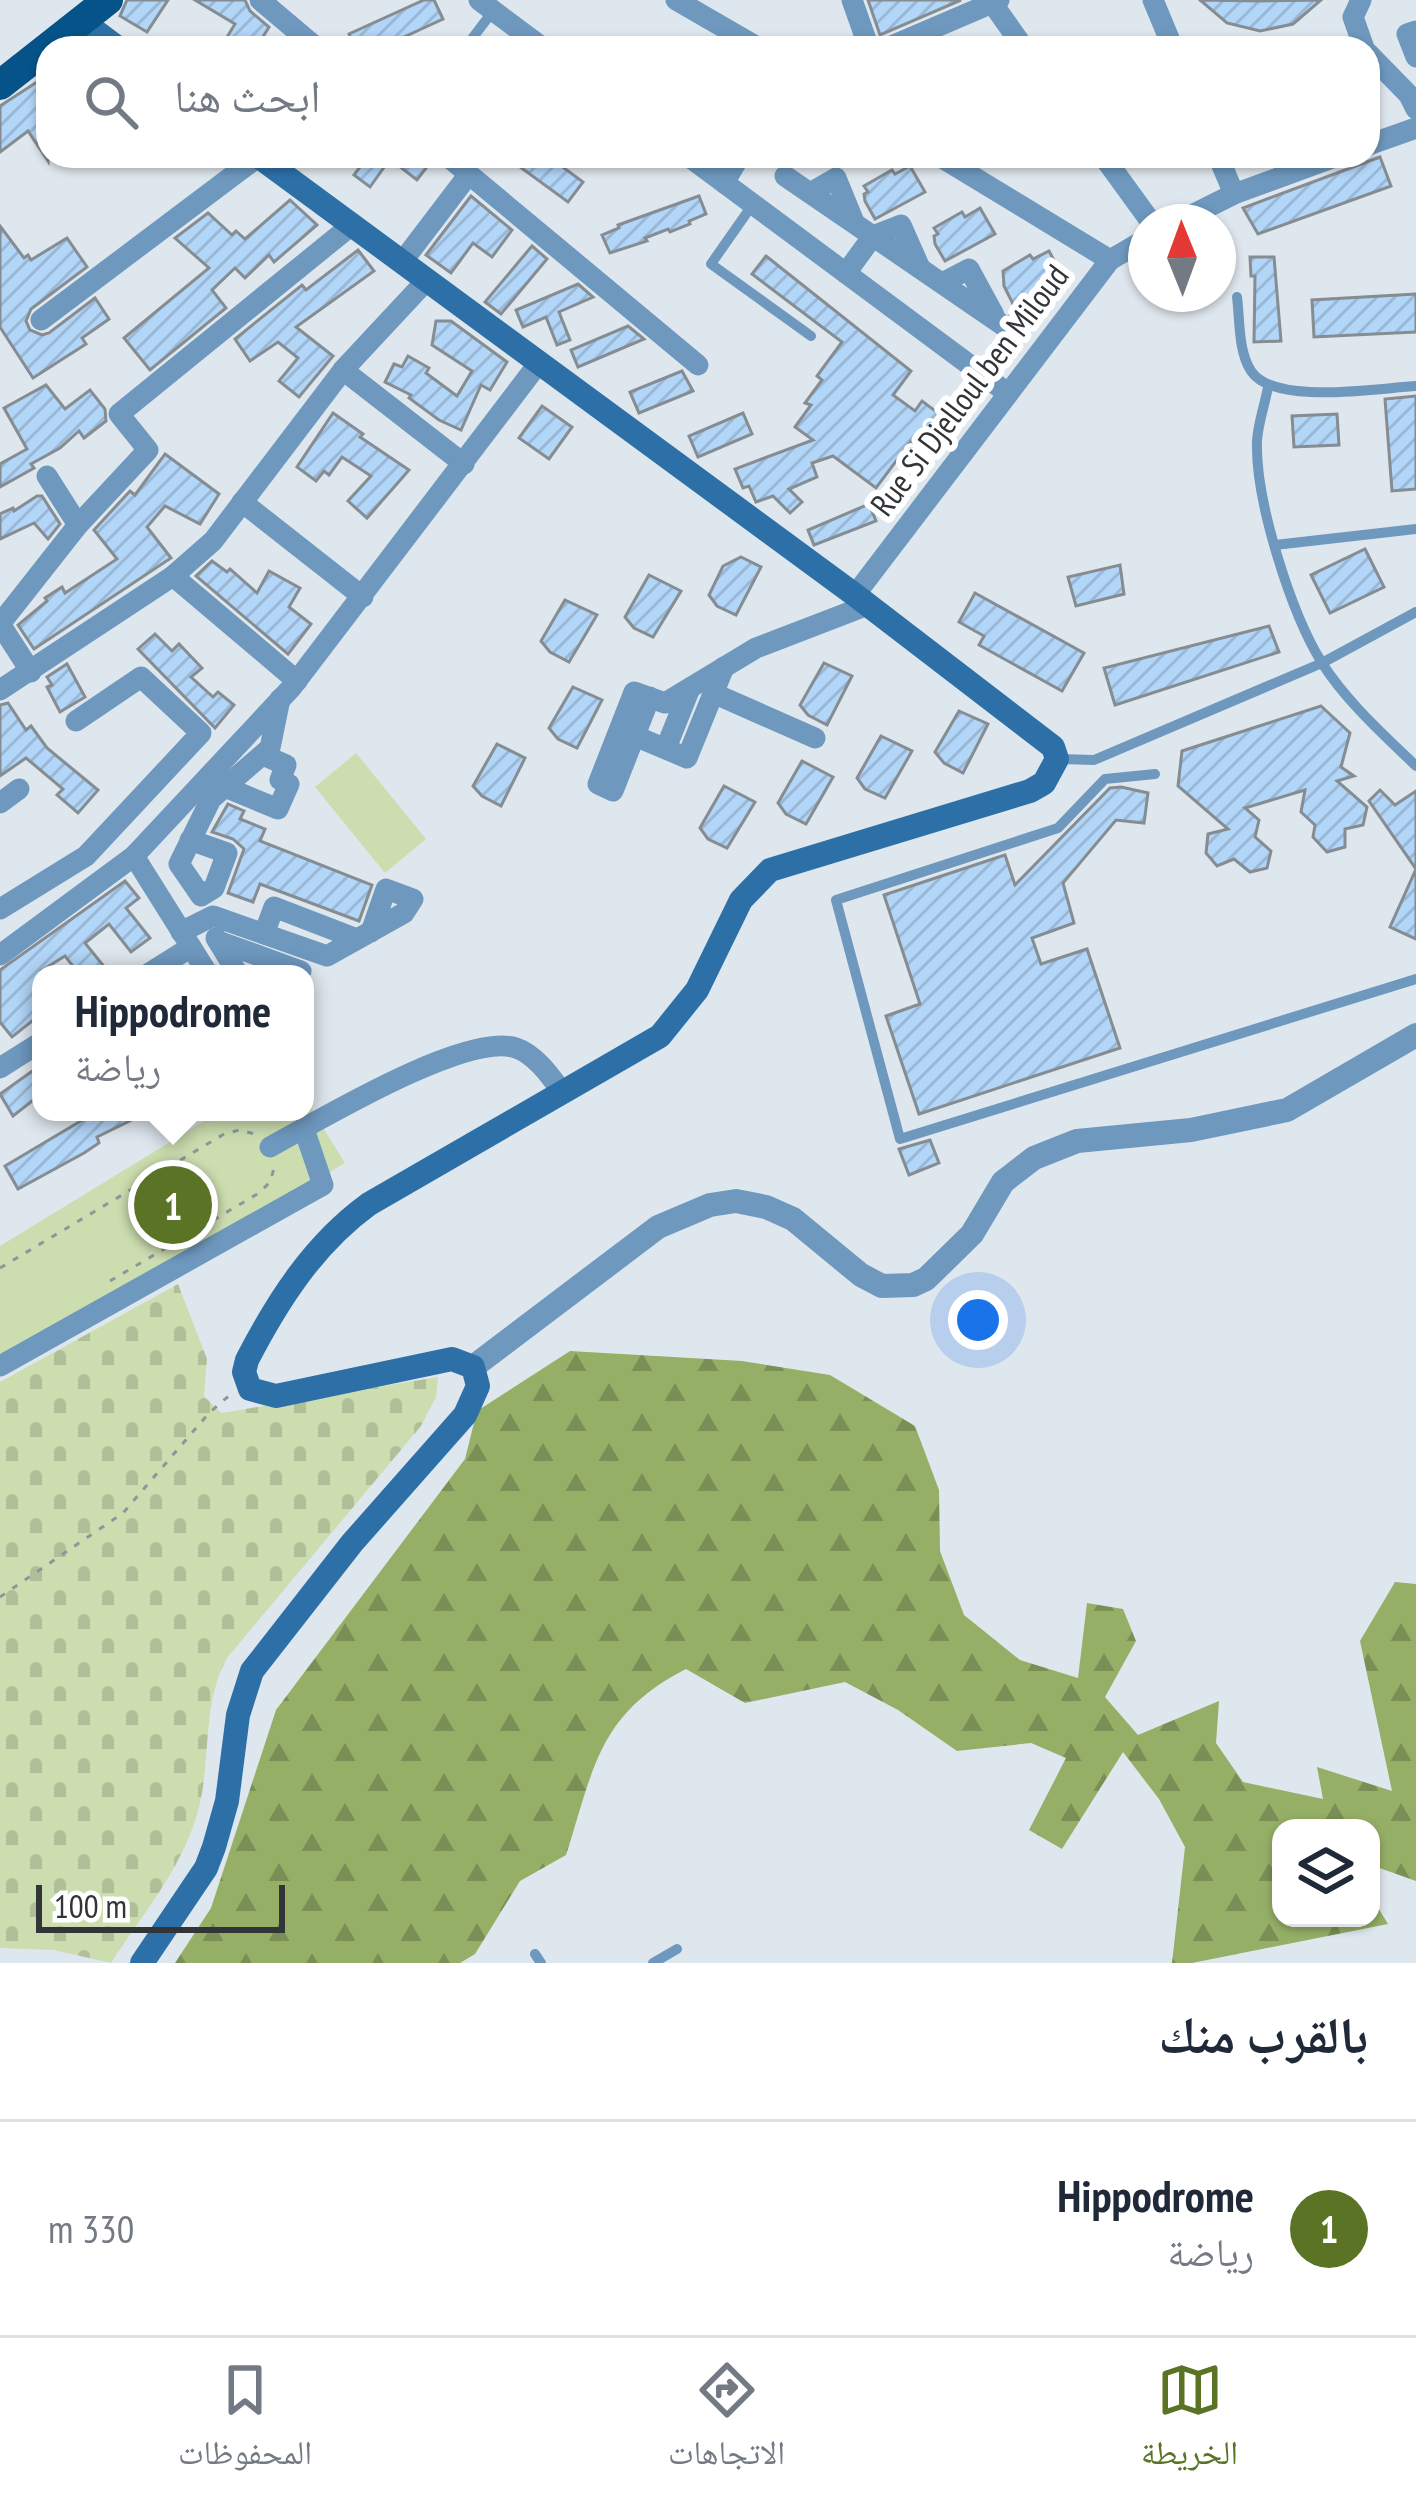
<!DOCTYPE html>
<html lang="ar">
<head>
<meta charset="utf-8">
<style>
	body { margin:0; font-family:"PT Sans Narrow","Noto Naskh Arabic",sans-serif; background:#f2f2f3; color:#1f2937; direction:rtl }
	.controls { position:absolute; right:36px; bottom:36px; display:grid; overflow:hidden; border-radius:24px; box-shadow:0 3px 9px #0004 }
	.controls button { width:108px; height:108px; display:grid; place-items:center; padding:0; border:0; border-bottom:3px solid #e0e1e3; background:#fff; color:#1f2937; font:60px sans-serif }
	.compass { position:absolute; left:1128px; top:204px; width:108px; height:108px; border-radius:50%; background:#fff; box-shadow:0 3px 9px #0004; rotate:359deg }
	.scale { position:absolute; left:36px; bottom:30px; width:249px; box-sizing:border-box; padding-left:12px; border:6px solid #323538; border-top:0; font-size:33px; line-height:42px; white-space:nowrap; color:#323538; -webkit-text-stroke:9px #fff; paint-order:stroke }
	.you { position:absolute; left:978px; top:1320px; width:42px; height:42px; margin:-30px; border:9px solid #fff; border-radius:50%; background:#1a73e8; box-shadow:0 0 0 18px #1a73e833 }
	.badge { display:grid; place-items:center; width:78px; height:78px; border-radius:50%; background:#5a7325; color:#fff; font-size:39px; font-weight:700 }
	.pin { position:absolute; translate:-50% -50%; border:6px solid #fff; box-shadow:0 3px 12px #0006 }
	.popup { position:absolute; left:32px; top:965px; width:282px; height:156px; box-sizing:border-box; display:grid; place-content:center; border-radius:24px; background:#fff; filter:drop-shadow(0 3px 9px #0005); font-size:39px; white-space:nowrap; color:#747a83 }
	.popup b { font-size:45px; color:#1f2937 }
	.popup::after { content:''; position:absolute; left:50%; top:100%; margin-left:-24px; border:24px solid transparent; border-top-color:#fff }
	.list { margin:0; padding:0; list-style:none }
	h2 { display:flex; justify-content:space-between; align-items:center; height:156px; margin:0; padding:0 48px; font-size:51px }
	h2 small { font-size:39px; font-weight:400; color:#747a83 }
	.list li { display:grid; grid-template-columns:78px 1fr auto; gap:36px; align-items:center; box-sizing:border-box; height:216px; padding:0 48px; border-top:3px solid #e0e1e3 }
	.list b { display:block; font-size:45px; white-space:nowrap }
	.list p { margin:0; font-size:39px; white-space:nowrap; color:#747a83 }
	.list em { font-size:39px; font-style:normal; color:#747a83 }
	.icon { flex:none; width:66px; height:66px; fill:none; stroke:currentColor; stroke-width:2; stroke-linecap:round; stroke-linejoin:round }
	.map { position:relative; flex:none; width:1416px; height:1963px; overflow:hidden; direction:ltr }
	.search { position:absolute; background:#fff; box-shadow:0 3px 9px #0004; left:36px; right:36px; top:36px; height:132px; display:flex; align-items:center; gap:30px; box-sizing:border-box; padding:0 42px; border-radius:36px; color:#747a83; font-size:45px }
	.sheet { height:372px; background:#fff }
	nav { display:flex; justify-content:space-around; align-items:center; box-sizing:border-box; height:168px; border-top:3px solid #e0e1e3; background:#fff; font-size:33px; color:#747a83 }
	nav a { display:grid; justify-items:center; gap:6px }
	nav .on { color:#5a7325 }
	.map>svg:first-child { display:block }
	.forest { fill:url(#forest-firs) }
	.cemetery { fill:url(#cemetery-stones) }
	.pitch { fill:#ccdeb0 }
	.building { fill:url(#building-hatch); stroke:#858c92; stroke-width:3 }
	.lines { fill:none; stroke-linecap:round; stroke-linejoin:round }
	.path { stroke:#8f959a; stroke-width:3; stroke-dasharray:6 9; stroke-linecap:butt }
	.service { stroke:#6e98be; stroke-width:10 }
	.minor { stroke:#6e98be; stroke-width:21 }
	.tertiary { stroke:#6e98be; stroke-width:24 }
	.secondary { stroke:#2d70a8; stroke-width:24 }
	.primary { stroke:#065389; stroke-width:30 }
	.labels { text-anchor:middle; stroke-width:12; stroke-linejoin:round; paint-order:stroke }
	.street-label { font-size:33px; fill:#323538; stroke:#fff }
</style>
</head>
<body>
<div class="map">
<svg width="1416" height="1963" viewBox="0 0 1416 1963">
	<defs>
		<pattern id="forest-firs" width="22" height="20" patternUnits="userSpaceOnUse" patternTransform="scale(3)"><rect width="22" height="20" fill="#95af67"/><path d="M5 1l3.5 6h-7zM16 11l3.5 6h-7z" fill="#7a8f56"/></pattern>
		<pattern id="cemetery-stones" width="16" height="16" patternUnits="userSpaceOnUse" patternTransform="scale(3)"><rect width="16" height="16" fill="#ccdeb0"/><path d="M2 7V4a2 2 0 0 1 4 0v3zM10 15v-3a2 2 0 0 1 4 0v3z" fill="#b0bf98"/></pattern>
		<pattern id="building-hatch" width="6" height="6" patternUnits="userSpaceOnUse" patternTransform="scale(3)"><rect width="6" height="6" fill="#b2d6f8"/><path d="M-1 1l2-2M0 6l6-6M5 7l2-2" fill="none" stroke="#9ab8d5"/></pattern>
	</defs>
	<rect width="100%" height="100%" fill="#dfe7ee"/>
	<path class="forest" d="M570,1351l172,10 88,14 85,51 24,64 1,61 24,64 56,45 58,18 9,-75 36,6 13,32 -31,56 33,38 81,-34 -3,42 27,39 80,17 -6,-32 75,24 -32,-150 35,-59 21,2v297l-45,-16v-37h-90v90h90v-22l17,28 -196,39h-20l13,-116 -26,-48 -36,-47 -61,97 -33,-19 37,-72 -35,-15 -74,8 -59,-41 -53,-28 -100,21 -59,-34c-88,45 -92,99 -120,186l-46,26 -45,73 -15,9h-285l36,-55 65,-198 189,-251 12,-48z"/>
	<path class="cemetery" d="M178,1284l29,75 -3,37 17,17 217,-36 -2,20 -15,29 -194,232c-23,43 -17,88 -25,135 -11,65 -56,116 -91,170l-57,-13 -54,-2v-566z"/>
	<g class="pitch">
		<polygon points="356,753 426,839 385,873 315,787"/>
		<polygon points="305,1098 345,1163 0,1374 0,1246 219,1112 305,1112"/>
	</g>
	<g class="building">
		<polygon points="127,0 168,0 147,32 120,16"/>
		<polygon points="195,0 245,0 250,11 269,27 256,48 234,48 224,42 235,24"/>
		<polygon points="424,0 434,0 443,19 380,48 355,48 349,34"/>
		<polygon points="868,0 961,0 880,35"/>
		<polygon points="1200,0 1259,1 1321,0 1293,24 1260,31 1227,23"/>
		<polygon points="40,80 48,92 48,161 28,131 0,152 0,106"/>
		<polygon points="368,156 432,156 433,159 417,180 390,159 370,187 354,175"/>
		<polygon points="505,156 548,156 583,182 568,202"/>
		<polygon points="1380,157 1391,186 1258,234 1243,208"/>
		<polygon points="910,166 925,192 875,219 865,201 864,194 868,192 864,186 892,170 895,174"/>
		<polygon points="471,196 512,230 492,257 473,243 451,273 426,255"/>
		<polygon points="699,196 706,214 689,221 690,224 670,232 668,229 645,238 647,241 610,253 602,235 619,228 618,225"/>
		<polygon points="290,200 317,225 274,262 269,255 245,278 235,268 212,290 226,308 150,370 124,338 209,268 175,238 208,213 232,235 236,231 245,239"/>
		<polygon points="980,208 995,234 945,261 935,244 934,236 938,234 934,228 962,212 965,217"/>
		<polygon points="0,226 24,258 28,255 31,260 67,238 87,267 31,309 26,321 30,330 42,335 49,333 95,298 109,319 82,338 86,344 33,378 0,327"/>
		<polygon points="532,246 547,259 501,314 485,302"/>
		<polygon points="358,250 374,271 296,327 333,356 299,397 279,381 298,358 278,342 250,361 235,339 302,285 306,290"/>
		<polygon points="1049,251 1063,277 1013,304 1004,286 1003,271 1030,255 1033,259"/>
		<polygon points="766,256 911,371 893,395 915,411 922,401 953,424 929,455 911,441 876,488 833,456 812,463 817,477 789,489 802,502 790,513 773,496 756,502 749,486 743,488 735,469 813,440 795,427 811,405 805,403 822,380 817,376 842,342 752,274"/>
		<polygon points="1250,257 1274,257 1281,341 1254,342 1255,276 1251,276"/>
		<polygon points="578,284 593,297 559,312 570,340 557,345 546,317 523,327 516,310"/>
		<polygon points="1416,294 1416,332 1314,337 1312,300"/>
		<polygon points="436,321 451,321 507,362 490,390 481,385 461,430 439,420 409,398 411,395 385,382 394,364 402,367 408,356 429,368 426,373 457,396 472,371 432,345"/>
		<polygon points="628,326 644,339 578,367 571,350"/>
		<polygon points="682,371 693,391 639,413 630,392"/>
		<polygon points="46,385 65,409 90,390 105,409 106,421 84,438 79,431 60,448 31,464 34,468 0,487 0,464 27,449 4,408"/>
		<polygon points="1416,396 1416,489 1392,491 1385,399"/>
		<polygon points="542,406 572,427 549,459 519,438"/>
		<polygon points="333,413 363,434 360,437 409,470 367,518 348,501 371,476 342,457 329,475 324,471 316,481 297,467"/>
		<polygon points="743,413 752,434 698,457 689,436"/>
		<polygon points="1337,414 1339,445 1294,447 1292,416"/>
		<polygon points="165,454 219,494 200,524 165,506 147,527 171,558 34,649 18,625 47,601 45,598 62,587 65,593 117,559 94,530 130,491 135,495"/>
		<polygon points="37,496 42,496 60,524 48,539 34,523 0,539 0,514 13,508 14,511"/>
		<polygon points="869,504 876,521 814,545 808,530"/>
		<polygon points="1365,549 1384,587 1330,613 1311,575"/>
		<polygon points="741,557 761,567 736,615 717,606 709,595 723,566"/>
		<polygon points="212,561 227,572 230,569 257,593 269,571 300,588 289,607 311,624 288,654 196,576"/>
		<polygon points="1120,565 1124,594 1076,606 1068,577"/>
		<polygon points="649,575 681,591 653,637 634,628 625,617"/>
		<polygon points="975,593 1084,653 1062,691 979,645 984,636 959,622"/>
		<polygon points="565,600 597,615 569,662 550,652 541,641"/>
		<polygon points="1269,626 1279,652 1115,705 1104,668"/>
		<polygon points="155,634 172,651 179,644 202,668 191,677 213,697 218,692 234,705 215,728 138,649"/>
		<polygon points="824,663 852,676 827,725 808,715 800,705"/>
		<polygon points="67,664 85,697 60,712 47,687 52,685 47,677"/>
		<polygon points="573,687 602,700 577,748 558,739 549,728"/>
		<polygon points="8,703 26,730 31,726 47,748 98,790 78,813 57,795 63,789 26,758 0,776 0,705"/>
		<polygon points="1321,706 1350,733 1341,767 1354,776 1337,781 1367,807 1363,825 1345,829 1345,847 1327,852 1313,837 1315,825 1301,812 1305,790 1245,808 1259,820 1255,837 1271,851 1267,868 1250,872 1234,859 1217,866 1206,853 1208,834 1228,829 1178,786 1182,751"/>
		<polygon points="959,711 988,724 963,773 944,763 935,752"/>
		<polygon points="881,736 912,751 885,798 865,789 857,778"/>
		<polygon points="497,744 525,758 501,806 482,796 473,786"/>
		<polygon points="802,761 833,777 806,824 786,814 778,803"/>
		<polygon points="724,786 755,802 727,848 708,839 700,828"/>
		<polygon points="1121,787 1148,793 1144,823 1116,820 1063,883 1074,923 1032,938 1041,964 1087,949 1120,1048 919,1114 886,1016 920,1004 884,895 1005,855 1015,885 1110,788"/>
		<polygon points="1380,790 1395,805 1416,791 1416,869 1369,801"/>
		<polygon points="228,804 244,811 240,819 265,829 260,841 372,885 359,921 260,884 253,902 228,893 244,849 233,839 212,832"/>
		<polygon points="1416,869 1416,939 1390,927"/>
		<polygon points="125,881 139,898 126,908 150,938 131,952 109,924 85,943 110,974 79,974 65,956 41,971 41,1014 12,1037 0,1022 0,970"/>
		<polygon points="41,1065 41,1094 13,1116 0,1094"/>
		<polygon points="96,1112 148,1112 97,1137 99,1143 84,1153 18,1189 5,1166"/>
		<polygon points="930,1140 939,1163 909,1175 899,1149"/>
	</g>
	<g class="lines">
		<g class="path">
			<polyline points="0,1268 224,1134 239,1130 255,1134"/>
			<polyline points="110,1281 259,1193 270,1182 275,1165"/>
			<polyline points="0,1597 123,1513 209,1413 231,1394"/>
		</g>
		<g class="service">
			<polyline points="423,48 442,41 455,48"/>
			<polyline points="465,48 493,11"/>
			<polyline points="753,204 711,264 811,336"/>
			<path d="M1237,297c3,23 1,54 14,74 23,35 127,17 165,15"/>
			<path d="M1268,387c-3,17 -10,36 -11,54 -2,59 34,172 65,222 24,38 62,72 94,103"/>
			<polyline points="1275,545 1416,529"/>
			<polyline points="1060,759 1094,760 1322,663 1416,612"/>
			<polyline points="1155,774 1105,779 1058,828 836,900 900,1139 1416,979"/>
			<polyline points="535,1954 541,1963"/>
			<polyline points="653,1963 677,1949"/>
		</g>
		<g class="minor">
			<polyline points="260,0 317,48"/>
			<polyline points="479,0 543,48"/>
			<polyline points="676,0 759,48"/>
			<polyline points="852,0 869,48"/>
			<polyline points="990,0 1024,48"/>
			<polyline points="1153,0 1173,48"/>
			<polyline points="1361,0 1353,17 1364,48"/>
			<polyline points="1416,31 1407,34 1416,57"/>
			<polyline points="887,48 999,0"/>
			<polyline points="1368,53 1409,95 1416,109"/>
			<polyline points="1368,145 1416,128"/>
			<polyline points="447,156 698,365"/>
			<polyline points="688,156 1006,392"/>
			<polyline points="939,156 1110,260"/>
			<polyline points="1103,156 1151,222"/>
			<polyline points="1218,156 1234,194"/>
			<polyline points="785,176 1007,328 1040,307"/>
			<polyline points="724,183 740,156"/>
			<polyline points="810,193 836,178 854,222"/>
			<polyline points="1178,222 1234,194 1338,156"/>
			<polyline points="402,262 469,174"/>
			<polyline points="846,273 873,236 901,225 920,268"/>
			<polyline points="942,283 969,269 994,315"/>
			<polyline points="41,320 259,156"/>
			<polyline points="343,370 464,464"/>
			<polyline points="47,476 78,525"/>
			<polyline points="242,502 363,597"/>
			<polyline points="173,576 297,681"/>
			<polyline points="855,595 1110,260 1146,239"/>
			<polyline points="0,624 78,525 148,450 119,414 353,224"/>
			<polyline points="0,624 31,672"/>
			<polyline points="0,690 173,576 213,541 343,370 426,281"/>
			<polyline points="713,693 815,738"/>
			<polyline points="650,697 613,791 598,784 634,692 665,703 756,648 868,605"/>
			<polyline points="635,736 687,758 724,667"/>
			<polyline points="666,748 690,688"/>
			<polyline points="225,787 278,809 289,784 280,780 286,765 263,755"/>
			<polyline points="0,803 19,789"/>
			<polyline points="190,840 227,853 214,888 201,896 179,864 211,799 270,748 280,699"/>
			<polyline points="134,856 208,974"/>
			<polyline points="0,909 86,856 201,733 141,677 76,721"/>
			<polyline points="181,932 213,916 327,956 404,913 413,899 386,889 371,932"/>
			<polyline points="264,934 274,907 357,939"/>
			<polyline points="216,938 238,974"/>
			<polyline points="218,941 301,971"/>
			<polyline points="0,955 134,856 292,687 538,364"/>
			<polyline points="148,974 191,947"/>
			<polyline points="0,1068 41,1042"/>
			<path d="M270,1147c48,-26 197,-116 246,-99 19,6 35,29 46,44"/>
			<polyline points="0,1366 323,1185 304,1129"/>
		</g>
		<polyline class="tertiary" points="473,1367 658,1227 710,1205 736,1201 766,1207 793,1219 861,1275 882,1286 913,1285 926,1279 972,1234 1003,1182 1034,1158 1077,1141 1191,1130 1287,1110 1416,1035"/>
		<g class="secondary">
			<polyline points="82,21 118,48"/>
			<path d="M142,1963l64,-95 8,-21 13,-46 11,-86 14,-44 100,-128 113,-128 13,-29 -5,-19 -21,-8 -176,37 -26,-7 -6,-17 3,-12c31,-60 67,-116 122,-156l291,-168 37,-46 44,-90 29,-30 260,-79 14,-8 13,-24 -4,-12 -198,-152 -597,-439"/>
		</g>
		<polyline class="primary" points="0,85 108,0"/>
	</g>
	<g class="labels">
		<g class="street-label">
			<text transform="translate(969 390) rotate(-53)" y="12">Rue Si Djelloul ben Miloud</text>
		</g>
	</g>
</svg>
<div class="controls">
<button><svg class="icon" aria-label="layers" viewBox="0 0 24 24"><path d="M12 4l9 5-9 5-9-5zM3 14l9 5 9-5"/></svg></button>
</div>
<svg class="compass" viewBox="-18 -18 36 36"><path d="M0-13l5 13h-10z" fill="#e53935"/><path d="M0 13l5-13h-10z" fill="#747a83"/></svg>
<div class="scale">100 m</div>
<div class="you"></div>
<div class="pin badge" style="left:173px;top:1205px">1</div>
<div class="popup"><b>Hippodrome</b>رياضة</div>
<div class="search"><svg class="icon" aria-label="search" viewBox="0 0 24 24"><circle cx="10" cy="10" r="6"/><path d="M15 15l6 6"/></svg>ابحث هنا</div>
</div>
<section class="sheet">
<h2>بالقرب منك<small></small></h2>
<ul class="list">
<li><span class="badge">1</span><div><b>Hippodrome</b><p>رياضة</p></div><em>330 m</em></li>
</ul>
</section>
<nav>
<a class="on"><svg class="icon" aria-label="map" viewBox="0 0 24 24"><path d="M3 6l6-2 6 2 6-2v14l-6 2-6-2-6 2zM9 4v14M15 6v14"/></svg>الخريطة</a>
<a><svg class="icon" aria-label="directions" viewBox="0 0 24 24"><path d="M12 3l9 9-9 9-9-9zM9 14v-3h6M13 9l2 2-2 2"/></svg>الاتجاهات</a>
<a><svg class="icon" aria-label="saved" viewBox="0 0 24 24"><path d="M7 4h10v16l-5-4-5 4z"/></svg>المحفوظات</a>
</nav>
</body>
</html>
